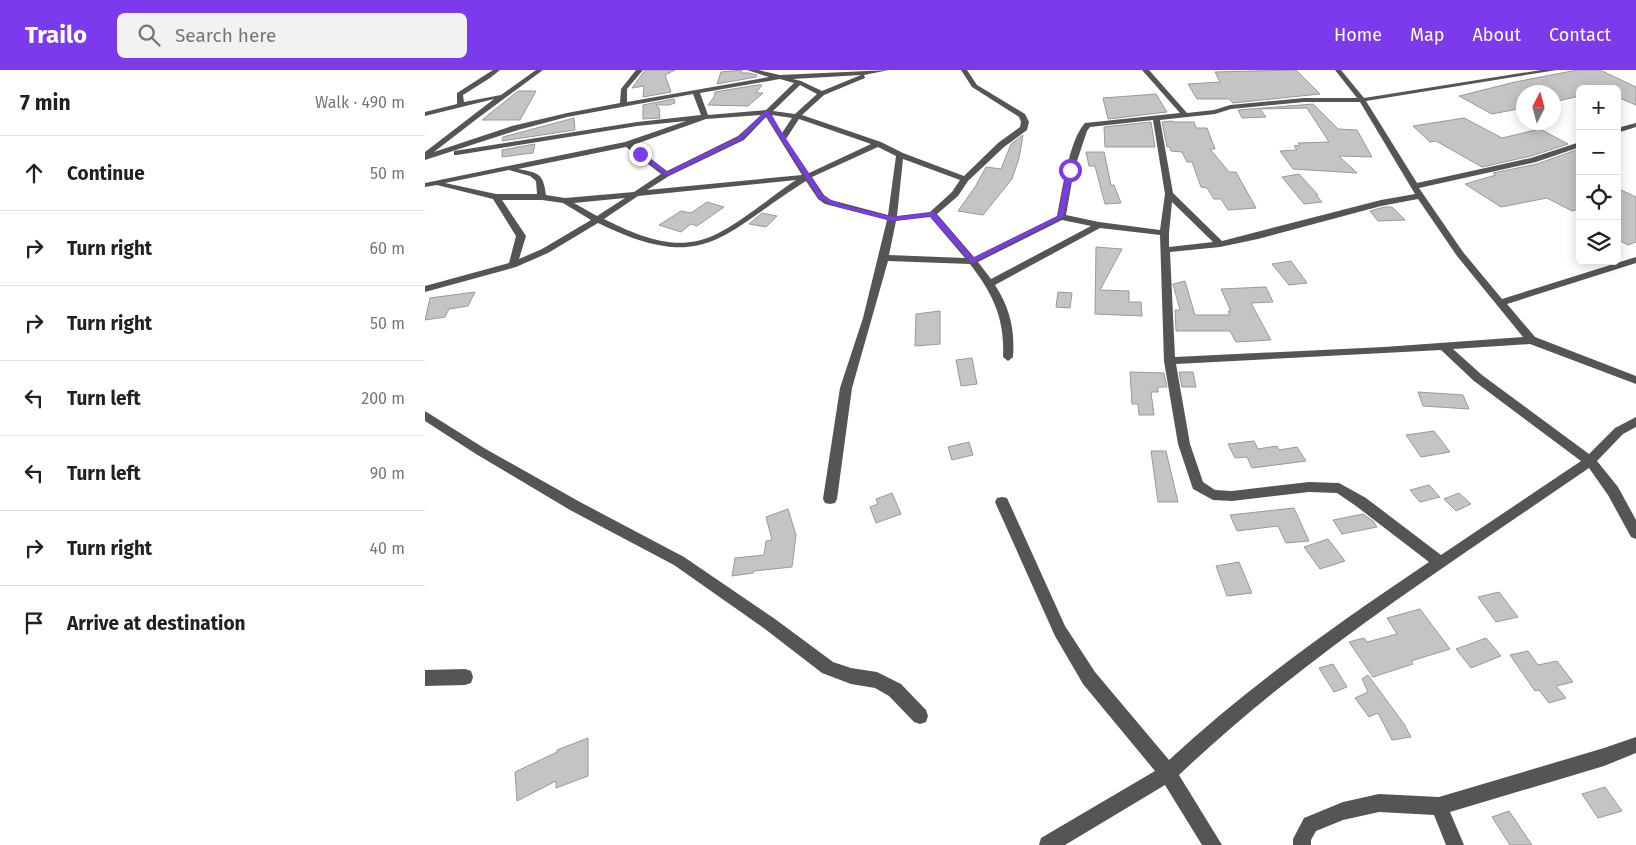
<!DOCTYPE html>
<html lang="en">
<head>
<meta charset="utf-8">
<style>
	body { margin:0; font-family:"Fira Sans",sans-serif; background:#f2f2f2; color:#202124 }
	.controls { position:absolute; right:15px; top:15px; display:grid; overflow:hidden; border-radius:8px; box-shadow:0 2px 12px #0003 }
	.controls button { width:45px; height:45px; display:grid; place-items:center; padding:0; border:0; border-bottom:1px solid #e0e0e0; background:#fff; color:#202124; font:25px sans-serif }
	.compass { position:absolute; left:1091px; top:15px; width:45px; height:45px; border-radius:50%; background:#fff; box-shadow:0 2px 12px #0003; rotate:6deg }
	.stop { position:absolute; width:15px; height:15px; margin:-11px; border:4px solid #7c3aed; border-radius:50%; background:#fff }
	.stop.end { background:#7c3aed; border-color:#fff; box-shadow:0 1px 5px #0008 }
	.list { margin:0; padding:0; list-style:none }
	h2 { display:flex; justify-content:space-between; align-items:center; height:65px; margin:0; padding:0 20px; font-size:21px }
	h2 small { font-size:16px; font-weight:400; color:#757577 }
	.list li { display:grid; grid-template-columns:32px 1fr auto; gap:15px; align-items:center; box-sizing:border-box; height:75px; padding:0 20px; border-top:1px solid #e0e0e0 }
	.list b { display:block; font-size:19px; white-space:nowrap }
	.list em { font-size:16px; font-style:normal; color:#757577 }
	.icon { flex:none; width:28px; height:28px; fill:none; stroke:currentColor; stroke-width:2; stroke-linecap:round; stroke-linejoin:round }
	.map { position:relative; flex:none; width:1211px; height:775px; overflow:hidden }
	header { display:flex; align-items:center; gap:30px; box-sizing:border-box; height:70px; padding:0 25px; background:#7c3aed; color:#fff }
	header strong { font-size:24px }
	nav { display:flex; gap:28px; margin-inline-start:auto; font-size:18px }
	.search { width:350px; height:45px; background:#f2f2f2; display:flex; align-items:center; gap:12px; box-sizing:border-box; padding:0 18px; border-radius:8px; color:#757577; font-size:19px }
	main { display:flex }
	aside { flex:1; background:#fff }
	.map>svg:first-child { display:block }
	.building { fill:#c4c4c4; stroke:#999 }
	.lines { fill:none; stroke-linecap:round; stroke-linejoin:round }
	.minor { fill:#555; fill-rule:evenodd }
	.route { fill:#7c3aed }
</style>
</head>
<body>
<header>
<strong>Trailo</strong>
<div class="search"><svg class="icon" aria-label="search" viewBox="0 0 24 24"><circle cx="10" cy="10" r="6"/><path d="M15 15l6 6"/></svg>Search here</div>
<nav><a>Home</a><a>Map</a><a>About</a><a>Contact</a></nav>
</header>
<main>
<aside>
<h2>7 min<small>Walk · 490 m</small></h2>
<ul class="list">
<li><svg class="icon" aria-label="ahead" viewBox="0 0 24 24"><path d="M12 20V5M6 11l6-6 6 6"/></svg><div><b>Continue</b></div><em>50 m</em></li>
<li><svg class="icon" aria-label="right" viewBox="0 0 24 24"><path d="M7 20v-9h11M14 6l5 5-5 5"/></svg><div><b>Turn right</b></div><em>60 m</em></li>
<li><svg class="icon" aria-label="right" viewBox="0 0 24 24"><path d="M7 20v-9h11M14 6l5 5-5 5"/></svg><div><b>Turn right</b></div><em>50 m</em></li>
<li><svg class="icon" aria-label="left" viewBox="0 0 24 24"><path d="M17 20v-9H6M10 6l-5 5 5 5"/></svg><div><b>Turn left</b></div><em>200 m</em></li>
<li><svg class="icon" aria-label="left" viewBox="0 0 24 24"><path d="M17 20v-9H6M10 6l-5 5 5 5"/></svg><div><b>Turn left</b></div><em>90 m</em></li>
<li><svg class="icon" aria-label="right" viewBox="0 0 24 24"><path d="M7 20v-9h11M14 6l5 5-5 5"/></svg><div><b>Turn right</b></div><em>40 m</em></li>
<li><svg class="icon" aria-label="arrive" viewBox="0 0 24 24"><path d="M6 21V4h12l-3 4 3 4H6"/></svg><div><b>Arrive at destination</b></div></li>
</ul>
</aside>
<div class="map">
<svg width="1211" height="775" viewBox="0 0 1211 775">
	<rect width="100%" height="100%" fill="#fff"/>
	<g class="building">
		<polygon points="220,0 250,0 240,5 246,22 218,27 219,16 207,18"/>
		<polygon points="317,0 316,3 324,3 332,5 331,7 292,14 296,2"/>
		<polygon points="871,0 895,24 808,33 804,29 772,29 763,14 795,12 790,2"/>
		<polygon points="1152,0 1175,0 1211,17 1211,35 1192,27 1192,19 1155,19 1155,26 1128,32 1128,22 1098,22 1098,38 1067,44 1034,26 1090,12"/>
		<polygon points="332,15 337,15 331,23 338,23 323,36 283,35 289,27 290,22"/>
		<polygon points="93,21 111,21 95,50 57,50"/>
		<polygon points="731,24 742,42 683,49 678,28"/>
		<polygon points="249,29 250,33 244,35 231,35 234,38 235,48 218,49 218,35"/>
		<polygon points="888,34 913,59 932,60 947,87 914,86 932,103 868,99 855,81 872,80 869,76 875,75 873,73 904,72 882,38 835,39 841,47 817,48 813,40"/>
		<polygon points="149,48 150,60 77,71 78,67"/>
		<polygon points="1039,48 1077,68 1115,59 1143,74 1106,86 1057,97 1011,71 1005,72 988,56"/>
		<polygon points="747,51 748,52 769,52 771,58 782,58 790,79 785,79 804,102 811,102 831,138 803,140 796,129 789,129 782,118 776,117 767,92 762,92 757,82 746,81 745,77 742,77 737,52"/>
		<polygon points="726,52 730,77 680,77 679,57"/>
		<polygon points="598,65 594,88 587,109 558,145 533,141 550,117 561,97 576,99 586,74"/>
		<polygon points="110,74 108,83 77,87 77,80"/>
		<polygon points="1154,79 1155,139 1147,141 1122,128 1076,137 1040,114 1071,105 1068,103 1112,94"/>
		<polygon points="661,82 679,82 686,115 689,115 696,133 680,134 670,96 664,96"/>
		<polygon points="874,104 893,125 891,125 897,132 879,134 857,107"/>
		<polygon points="1192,118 1211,127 1211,172 1203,175 1192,169"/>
		<polygon points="282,132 299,137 272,156 266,154 256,162 234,155 256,141 266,143"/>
		<polygon points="959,137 967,137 980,150 953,151 945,141"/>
		<polygon points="337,143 352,146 341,157 324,154"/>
		<polygon points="671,177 697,179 675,220 704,221 704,232 716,232 717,246 670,244"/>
		<polygon points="866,191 882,213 864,215 847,194"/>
		<polygon points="760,211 770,245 805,245 803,241 806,241 796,219 841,217 848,232 826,233 846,270 811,272 805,261 751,261 750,240 755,240 748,214"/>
		<polygon points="50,222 43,236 24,239 20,247 0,250 5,228"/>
		<polygon points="633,222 647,223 645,238 631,237"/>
		<polygon points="515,241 515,274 490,276 491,244"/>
		<polygon points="547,288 552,314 536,316 531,290"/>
		<polygon points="705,302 739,303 742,317 733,317 733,322 726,322 729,345 714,345 713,334 707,334"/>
		<polygon points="754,302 768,302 771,317 757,317"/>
		<polygon points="993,322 1038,325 1044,339 998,336"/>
		<polygon points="1009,361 1025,382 996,387 981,365"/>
		<polygon points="829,371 833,379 852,376 854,380 872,377 881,391 827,398 822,387 810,388 803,374"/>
		<polygon points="544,372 548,385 527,390 523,377"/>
		<polygon points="726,381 741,381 753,432 733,432"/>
		<polygon points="1004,415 1015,427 995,432 985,420"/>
		<polygon points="467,423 476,444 451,453 445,437 453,434 451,429"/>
		<polygon points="1034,423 1046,434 1031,441 1019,429"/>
		<polygon points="869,438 884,471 861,473 853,456 812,461 805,445"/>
		<polygon points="363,439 371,465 367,497 329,501 328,503 307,506 310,488 339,485 341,471 347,470 341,447"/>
		<polygon points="938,444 948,451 952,457 917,464 908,450"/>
		<polygon points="903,469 920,491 895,499 879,477"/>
		<polygon points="814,492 827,523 802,526 791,496"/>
		<polygon points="1074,522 1093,547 1071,552 1053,527"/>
		<polygon points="995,539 1025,579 986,591 988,594 948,607 924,572 939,568 942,572 972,564 962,548"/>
		<polygon points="1061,568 1076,586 1046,598 1031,579"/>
		<polygon points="1103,581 1113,595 1132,591 1148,612 1131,616 1141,628 1124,633 1114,620 1110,621 1085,585"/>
		<polygon points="908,594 922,617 909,622 894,598"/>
		<polygon points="943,605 979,654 986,667 967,670 953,643 944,647 930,628 943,622 937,609"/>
		<polygon points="163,668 163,706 131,718 131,711 92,731 90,702 132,682 132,680"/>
		<polygon points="1180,717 1197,741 1173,748 1157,724"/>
		<polygon points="1084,741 1107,775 1085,775 1067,747"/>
	</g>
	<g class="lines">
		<g class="minor">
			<path d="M68,0h7l-10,8 -27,17 1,7 37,-7 35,-25h7l-65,48 -44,34 78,-26 55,-13 53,-10 1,-14 15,-19h7l-16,19v13l142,-25 -22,-7h11l22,5 109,-5 -25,5 1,3 -41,17 -22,20 79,27 22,11 61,23 34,-33 22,-16 1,-5 -2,-5 -47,-30 -11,-17h6l10,15 48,29 4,8 -2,8 -23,17 -36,34 -10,15 -21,18 37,43 83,-41c5,-24 12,-76 28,-93l95,-10 -38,-43h7l38,43 27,-3 16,-5 74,-7h53l-22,-28h6l23,28 177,-28h16l-191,31 51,82 114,-25 49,-16v5l-44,15 -117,26 44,64 39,47 134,-42v6l-129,41 28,33 101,39v8l-106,-40 -77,5 29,26 107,79 26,-26 21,-11v10l-13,7 -26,27 21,26 18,33v19l-5,-2 -23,-42 -19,-27c-141,97 -286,189 -410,307l43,70h-20l-37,-60 -100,60h-26l2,-7 114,-67 -72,-87 -28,-48 -60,-134 2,-4 5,-1 5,1 58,128 30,46 74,88c80,-74 169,-137 260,-198l-73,-56 -19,-13 -28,-1 -77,9 -19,-1 -20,-11 -15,-45 -14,-83 -4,-126 -60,-7 -105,57c15,23 20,45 18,72l-5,4 -5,-4c2,-40 -11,-64 -33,-93l-82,-3 -36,127 -15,111 -2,4 -5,1 -5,-1 -2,-4 17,-111 23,-70 24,-98 -62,-16 -7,-5 -12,-18c-86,54 -101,94 -208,42l-50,30 -32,14 -91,25v-6l84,-23 7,-27 -23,-37 -56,-14 -12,2v-4l200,-41 61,-21 -49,5 -180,29h-3v-4l183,-29 64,-7 -8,-21 -126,23 -49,13 -93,30v-8l69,-53 -69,17v-4l32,-8v-11zM436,5l-39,16 -21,-10 -8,-2zM355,9l14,4 -28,27 -58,5 -8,-22zM375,15l17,9 -22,20 -22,-3zM879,32h56l55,92 -34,6 -159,41 -49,-48 -13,-73 55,-6 16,-5zM336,45l-23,21 -71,35 -34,-26 73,-26zM347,45l20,3 -10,15zM341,47l36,58 -155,15 22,-14 75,-36zM374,49l72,25 -62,29 -23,-34zM728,50l12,74 -5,36 -61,-8 -33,-7 8,-45 13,-39 3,-4zM201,77l35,27 -27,18 -69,6 -19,-3c-3,-22 -7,-22 -28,-26zM453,77l18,9 -8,59 -57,-15 -7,-5 -12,-18zM478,89l57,21 -8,12 -22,20 -33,4zM84,100l21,6 6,5 1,13h-41l-51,-11zM371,110c-28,18 -68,55 -99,61 -32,7 -65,-8 -93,-22l34,-23zM200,128l-28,18 -23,-13zM993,129l39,57 66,81 -139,10 -209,10 -5,-105 50,-5 38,-8 123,-33zM77,130h40l21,3 28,17 -49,29 -23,10 7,-23zM747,132l41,40 -44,5v-14zM505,147l35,41 -76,-3 7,-34zM637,150l29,6 -100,53 -13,-17zM1016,280l33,31 107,80 -140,94 -75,-57 -27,-15 -30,-1 -77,9 -17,-1 -12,-8 -13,-38 -14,-80z"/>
			<polygon points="1211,53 1211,57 1192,63 1192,58"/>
			<polygon points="0,341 59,378 155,432 259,487 350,549 408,592 426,598 452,602 476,614 501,640 503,646 501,652 495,654 489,652 464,626 450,618 426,614 397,603 340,559 249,495 145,440 51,384 0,351"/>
			<polygon points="40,599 46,601 48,607 46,613 40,615 0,616 0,600"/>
			<polygon points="1211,667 1211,683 1179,696 1025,742 1039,775 1021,775 1009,745 954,742 918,750 891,761 886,770 886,775 868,775 868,769 879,748 918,732 954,724 1014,727 1179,678"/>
		</g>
	</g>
	<polygon class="route" points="340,41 344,42 398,126 417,135 468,147 509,142 548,188 633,146 642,100 645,98 648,100 638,147 547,193 505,146 468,151 413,137 394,128 341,45 317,69 243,105 240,105 213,84 217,83 242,102 314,67"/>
</svg>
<div class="controls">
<button>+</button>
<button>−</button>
<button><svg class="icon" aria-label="locate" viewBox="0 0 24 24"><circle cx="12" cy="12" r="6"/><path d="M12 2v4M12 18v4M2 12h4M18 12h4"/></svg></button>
<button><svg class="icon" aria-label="layers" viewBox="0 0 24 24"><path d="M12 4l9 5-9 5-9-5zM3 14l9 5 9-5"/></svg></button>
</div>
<svg class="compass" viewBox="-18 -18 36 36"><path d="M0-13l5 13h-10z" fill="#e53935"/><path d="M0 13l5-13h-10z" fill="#757577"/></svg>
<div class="stop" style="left:645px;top:100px"></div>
<div class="stop end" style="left:215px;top:84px"></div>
</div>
</main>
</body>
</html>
